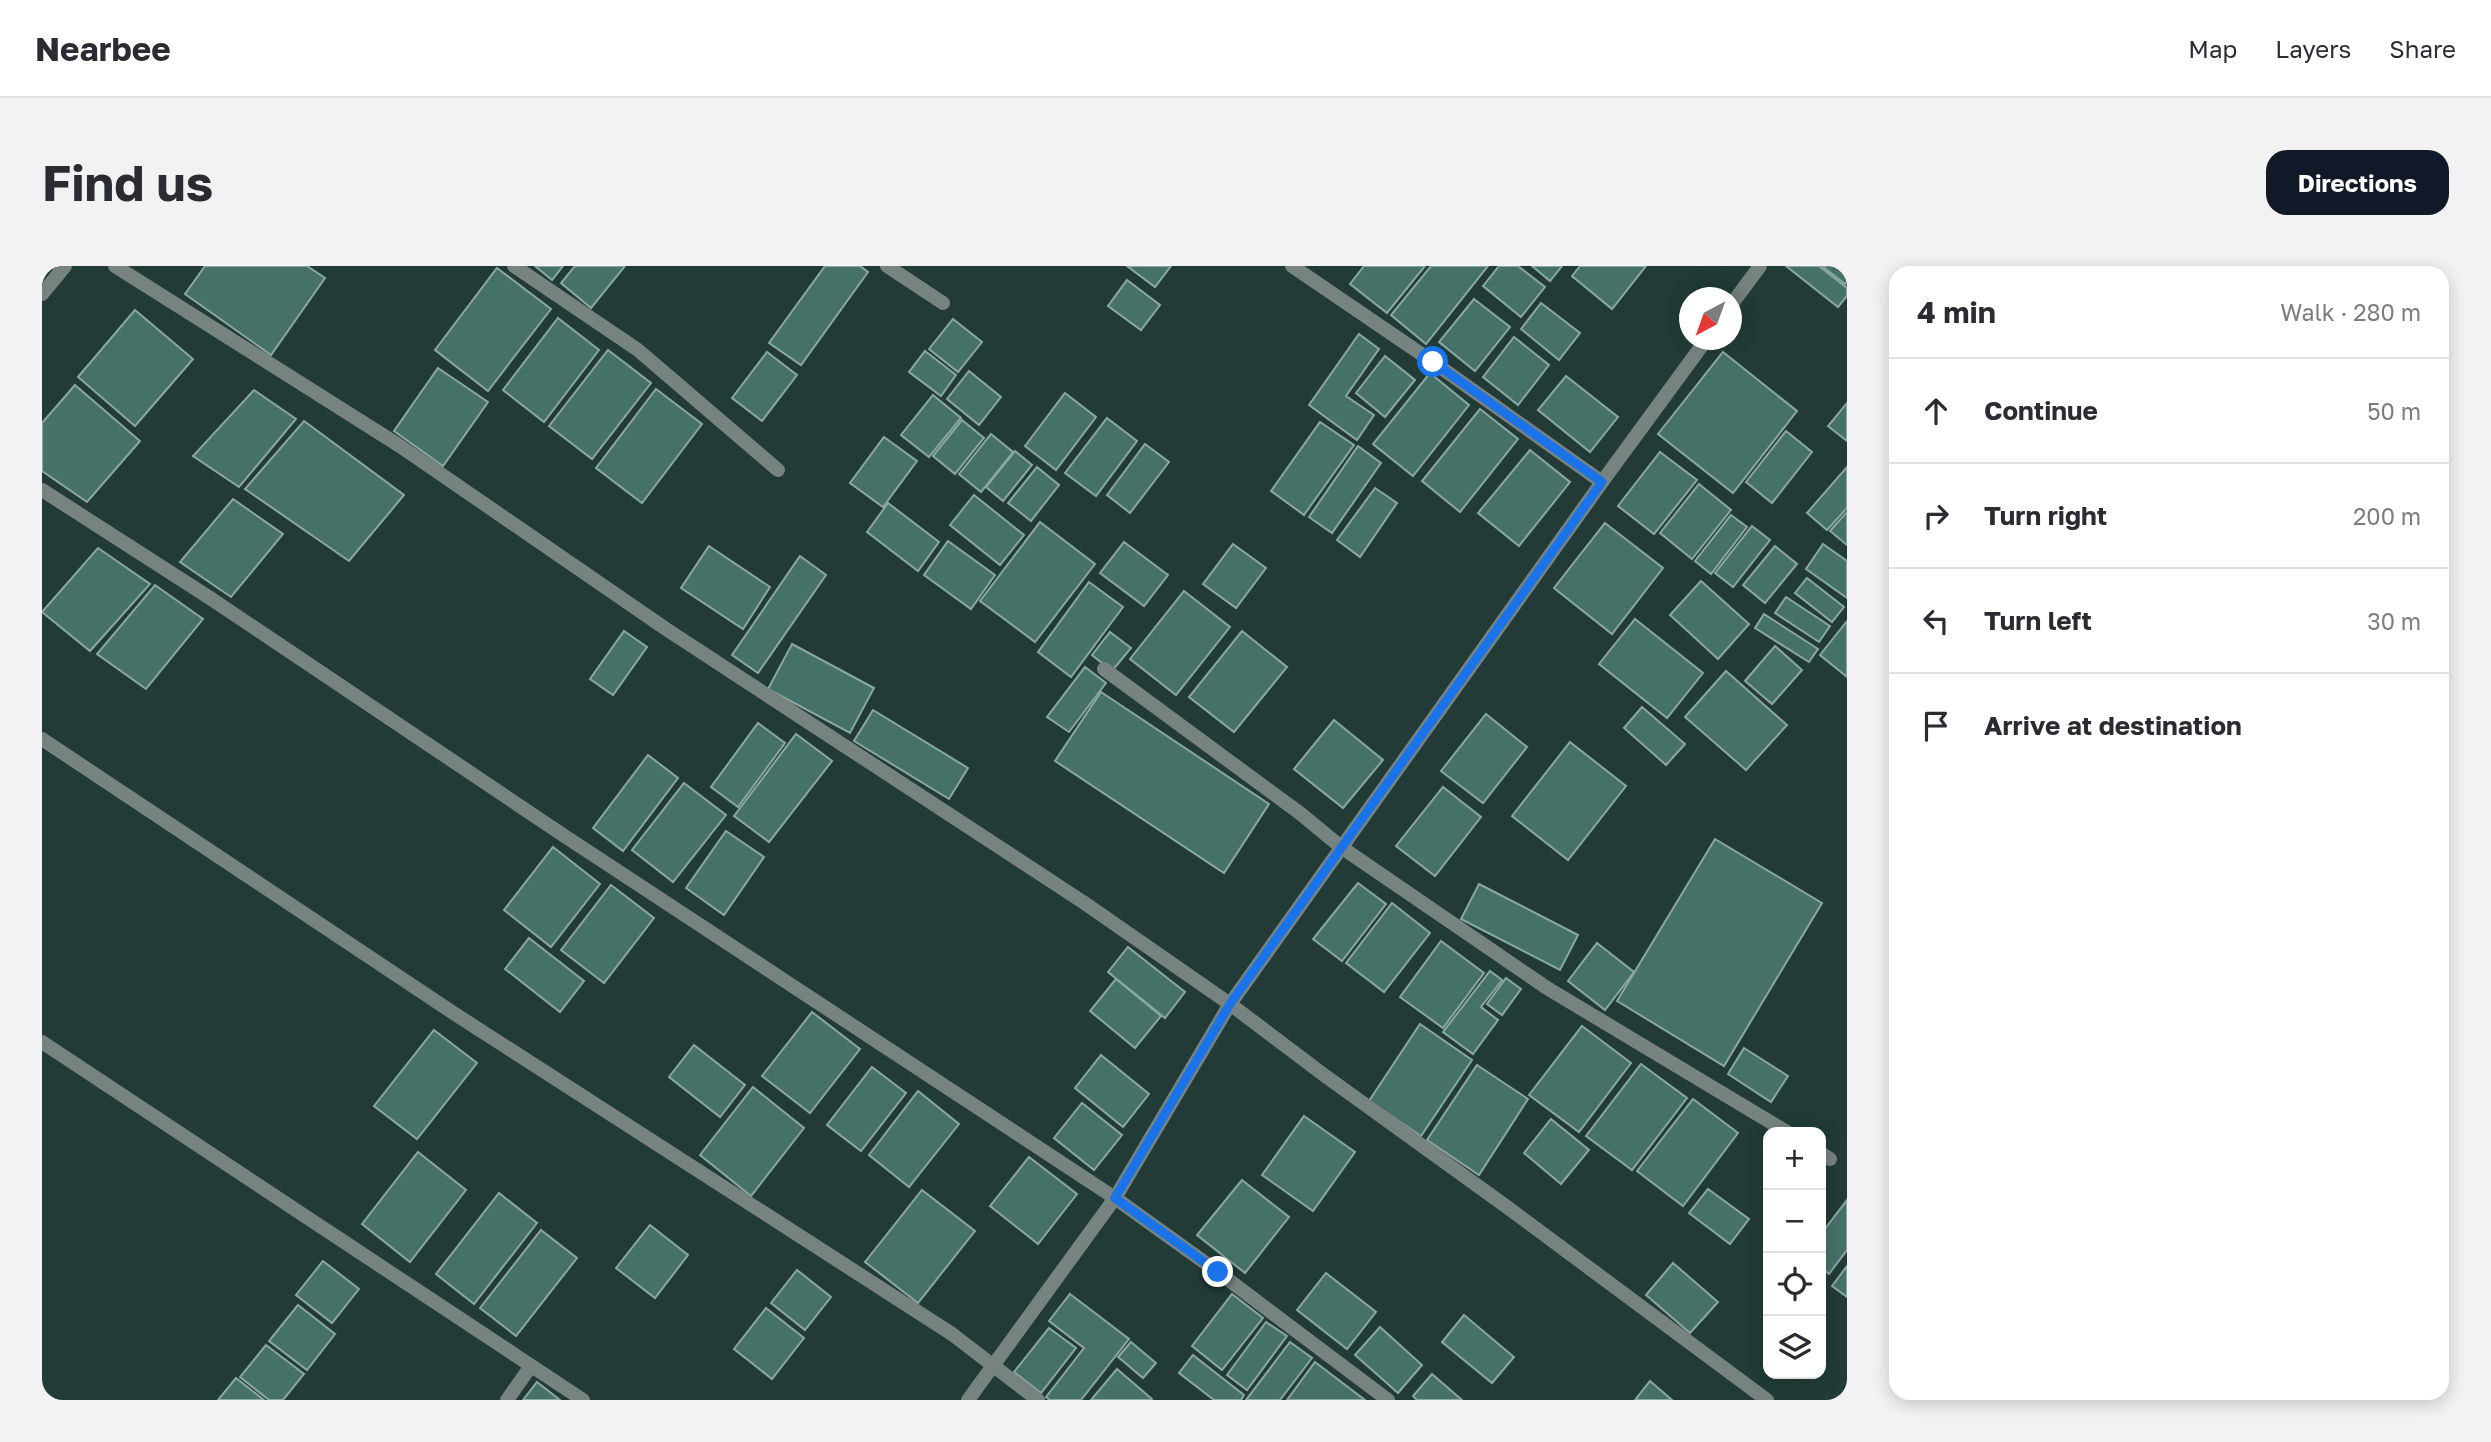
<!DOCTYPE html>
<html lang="en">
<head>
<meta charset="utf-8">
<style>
	body { margin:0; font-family:"Golos Text",sans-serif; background:#f2f2f3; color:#2b2b33 }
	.controls { position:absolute; right:21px; bottom:21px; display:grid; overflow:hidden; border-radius:14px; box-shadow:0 4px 18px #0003 }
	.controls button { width:63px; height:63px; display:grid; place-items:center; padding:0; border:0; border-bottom:2px solid #e1e1e2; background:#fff; color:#2b2b33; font:35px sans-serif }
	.compass { position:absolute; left:1637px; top:21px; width:63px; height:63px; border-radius:50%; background:#fff; box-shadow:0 4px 18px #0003; rotate:221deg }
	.stop { position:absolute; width:21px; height:21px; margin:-16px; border:5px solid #1a73e8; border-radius:50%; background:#fff }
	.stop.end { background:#1a73e8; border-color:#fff; box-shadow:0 2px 7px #0008 }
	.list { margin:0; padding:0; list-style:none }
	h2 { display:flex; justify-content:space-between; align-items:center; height:91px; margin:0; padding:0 28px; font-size:30px }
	h2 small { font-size:23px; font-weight:400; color:#7c7c81 }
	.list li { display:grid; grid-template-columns:46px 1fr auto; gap:21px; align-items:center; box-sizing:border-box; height:105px; padding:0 28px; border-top:2px solid #e1e1e2 }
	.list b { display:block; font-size:26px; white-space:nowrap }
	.list em { font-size:23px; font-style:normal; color:#7c7c81 }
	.icon { flex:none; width:38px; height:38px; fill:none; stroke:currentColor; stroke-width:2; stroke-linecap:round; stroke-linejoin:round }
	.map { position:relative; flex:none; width:1805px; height:1134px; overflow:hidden; border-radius:21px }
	header { display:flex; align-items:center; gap:42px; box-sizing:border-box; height:98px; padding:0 35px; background:#fff; border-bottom:2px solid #e1e1e2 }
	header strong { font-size:33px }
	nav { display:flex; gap:38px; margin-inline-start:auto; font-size:24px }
	.intro { display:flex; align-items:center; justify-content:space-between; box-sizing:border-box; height:168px; padding:0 42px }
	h1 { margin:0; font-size:49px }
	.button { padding:18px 32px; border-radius:21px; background:#111827; color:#fff; font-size:24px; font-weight:700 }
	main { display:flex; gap:42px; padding:0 42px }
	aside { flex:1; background:#fff; border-radius:21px; box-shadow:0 4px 18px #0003 }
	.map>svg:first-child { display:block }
	.building { fill:#457169; stroke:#8ba7a1; stroke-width:2 }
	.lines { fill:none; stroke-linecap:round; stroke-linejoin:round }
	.street { stroke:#778380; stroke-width:14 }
	.route { stroke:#1a73e8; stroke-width:9 }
</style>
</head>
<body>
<header>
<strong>Nearbee</strong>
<nav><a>Map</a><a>Layers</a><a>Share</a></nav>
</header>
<div class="intro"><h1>Find us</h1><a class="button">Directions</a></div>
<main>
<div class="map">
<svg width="1805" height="1134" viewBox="0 0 1805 1134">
	<rect width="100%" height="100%" fill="#223b37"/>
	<g class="building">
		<polygon points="163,0 265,0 283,12 229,89 143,28"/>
		<polygon points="493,0 521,0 510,14"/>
		<polygon points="533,0 583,0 549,42 519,17"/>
		<polygon points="783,0 818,0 826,6 759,99 727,77"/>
		<polygon points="1085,0 1129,0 1113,21"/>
		<polygon points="1322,0 1383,0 1345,47 1308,18"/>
		<polygon points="1389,0 1446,0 1384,78 1349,49"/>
		<polygon points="1457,0 1476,0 1503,21 1479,51 1441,20"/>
		<polygon points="1490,0 1520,0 1508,15"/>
		<polygon points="1538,0 1604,0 1570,43 1530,10"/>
		<polygon points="1744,0 1777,0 1805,22 1805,30 1796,41"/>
		<polygon points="1780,0 1805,0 1805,16 1803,18"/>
		<polygon points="455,2 509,43 446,125 393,84"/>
		<polygon points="1085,14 1118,39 1099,64 1066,40"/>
		<polygon points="1432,33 1468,61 1433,105 1397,76"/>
		<polygon points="1499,37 1538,67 1517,94 1479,63"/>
		<polygon points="93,44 151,93 93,160 36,111"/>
		<polygon points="516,52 557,84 502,156 461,124"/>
		<polygon points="911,53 940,76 916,106 887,83"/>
		<polygon points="1317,68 1337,83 1304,130 1332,149 1315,174 1267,139"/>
		<polygon points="1472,71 1507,99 1476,139 1441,111"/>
		<polygon points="566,84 609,117 550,193 507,160"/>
		<polygon points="883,85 914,109 899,130 867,106"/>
		<polygon points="725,86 755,109 720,155 690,132"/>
		<polygon points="1681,86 1755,145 1691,227 1616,168"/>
		<polygon points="1343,90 1373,114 1343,151 1314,127"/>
		<polygon points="396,102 446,136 401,200 352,165"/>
		<polygon points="927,105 959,131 937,159 905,133"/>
		<polygon points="1388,107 1427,139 1371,210 1331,178"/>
		<polygon points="1524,110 1576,151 1548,186 1496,144"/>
		<polygon points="33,119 98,175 45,236 0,205 0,157"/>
		<polygon points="614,123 660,158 600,237 554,202"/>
		<polygon points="212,124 254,153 197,221 151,190"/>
		<polygon points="1023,127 1054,151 1014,204 983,180"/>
		<polygon points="891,129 919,152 887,191 859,169"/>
		<polygon points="1805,137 1805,175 1786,160"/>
		<polygon points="1438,143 1476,173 1418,246 1380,215"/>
		<polygon points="1065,152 1095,175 1054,230 1023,207"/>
		<polygon points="920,154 942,172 913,208 891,190"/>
		<polygon points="262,155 362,229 307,295 203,223"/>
		<polygon points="1278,156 1312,179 1262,249 1229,225"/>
		<polygon points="1744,165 1770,186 1730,237 1704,216"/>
		<polygon points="949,168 971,186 939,226 917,208"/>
		<polygon points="842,171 875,195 841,241 808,217"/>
		<polygon points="1103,178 1127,196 1088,247 1065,229"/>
		<polygon points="1316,180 1339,197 1290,267 1267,251"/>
		<polygon points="1488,184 1528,216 1477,280 1436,247"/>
		<polygon points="973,185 990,199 961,235 944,221"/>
		<polygon points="1618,186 1655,214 1612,268 1576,240"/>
		<polygon points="995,201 1017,219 989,255 966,237"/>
		<polygon points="1805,201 1805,242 1785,264 1765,247"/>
		<polygon points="1657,218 1689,244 1650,293 1618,267"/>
		<polygon points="1333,222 1355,237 1318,291 1295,274"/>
		<polygon points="932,229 982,269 958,299 908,259"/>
		<polygon points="191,233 241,268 189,331 138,296"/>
		<polygon points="846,237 897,276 876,305 825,266"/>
		<polygon points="1805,246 1805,279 1788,265"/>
		<polygon points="1689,249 1705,261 1669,308 1653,295"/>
		<polygon points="998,256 1053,298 993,376 938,335"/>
		<polygon points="1563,257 1621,302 1570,368 1512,322"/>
		<polygon points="1710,260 1728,274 1691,321 1673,307"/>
		<polygon points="906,275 953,309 929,343 882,309"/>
		<polygon points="1082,276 1126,309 1102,340 1058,307"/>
		<polygon points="1191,278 1224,302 1194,342 1161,318"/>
		<polygon points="1781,278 1805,295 1805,332 1764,303"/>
		<polygon points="667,280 728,321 701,363 639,322"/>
		<polygon points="1733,280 1755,298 1723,337 1701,319"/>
		<polygon points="56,282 108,318 48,385 0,346"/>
		<polygon points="758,290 784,309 716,407 690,389"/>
		<polygon points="1765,312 1802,341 1790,356 1753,327"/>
		<polygon points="1659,315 1707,358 1676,393 1628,349"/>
		<polygon points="1047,316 1081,341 1029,411 996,386"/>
		<polygon points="113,319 161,353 104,423 55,388"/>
		<polygon points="1142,325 1188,361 1134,429 1088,393"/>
		<polygon points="1744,331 1788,360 1777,376 1733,347"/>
		<polygon points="1722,348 1776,383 1767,396 1713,362"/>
		<polygon points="1593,353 1661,407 1625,452 1557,398"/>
		<polygon points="1805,355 1805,411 1778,389"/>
		<polygon points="582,365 605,381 571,429 548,413"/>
		<polygon points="1200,365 1245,401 1192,466 1147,431"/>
		<polygon points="1068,366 1089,382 1070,405 1050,389"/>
		<polygon points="750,378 832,422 808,467 726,423"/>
		<polygon points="1733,380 1760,404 1730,438 1703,415"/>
		<polygon points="1043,401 1064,417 1027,466 1005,451"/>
		<polygon points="1684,405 1745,459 1704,504 1643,451"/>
		<polygon points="1059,426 1227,538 1182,607 1013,495"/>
		<polygon points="1600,441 1643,478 1624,499 1582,462"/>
		<polygon points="831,444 926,502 907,533 812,475"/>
		<polygon points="1444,448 1485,481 1441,537 1399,505"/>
		<polygon points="1292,454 1341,494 1301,542 1252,503"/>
		<polygon points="716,457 743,477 696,541 669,521"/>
		<polygon points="754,468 790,495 727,576 692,550"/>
		<polygon points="1528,476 1584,520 1526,594 1470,550"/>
		<polygon points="606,489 636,512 581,585 551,562"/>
		<polygon points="642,517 684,549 631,616 590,584"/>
		<polygon points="1401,521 1439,551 1393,610 1354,580"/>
		<polygon points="684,565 722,591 682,649 644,622"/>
		<polygon points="1673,573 1780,637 1682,800 1575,735"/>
		<polygon points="511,581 558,618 509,681 462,644"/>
		<polygon points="1316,617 1344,638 1300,695 1271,673"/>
		<polygon points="1437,618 1536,669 1518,704 1419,653"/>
		<polygon points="569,619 612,652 562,717 519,684"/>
		<polygon points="1350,637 1388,667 1342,726 1304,697"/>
		<polygon points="487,672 542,715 518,746 463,703"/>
		<polygon points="1399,675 1442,707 1401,762 1358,731"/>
		<polygon points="1555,677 1592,706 1563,744 1526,715"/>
		<polygon points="1086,681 1143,726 1123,752 1066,706"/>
		<polygon points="1448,705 1460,714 1439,741 1456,754 1431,788 1401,766"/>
		<polygon points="1464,712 1479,723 1460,749 1445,738"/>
		<polygon points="1074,713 1119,750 1093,782 1048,745"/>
		<polygon points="770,746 818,783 768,847 720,810"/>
		<polygon points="1378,758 1430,794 1379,870 1327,835"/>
		<polygon points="1540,760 1589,797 1537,866 1487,829"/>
		<polygon points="392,764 435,797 375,873 332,840"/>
		<polygon points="652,779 703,819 678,851 627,811"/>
		<polygon points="1702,782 1746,810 1729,836 1686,808"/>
		<polygon points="1059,789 1107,828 1081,861 1033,822"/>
		<polygon points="1599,798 1645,832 1590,904 1544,870"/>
		<polygon points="1435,799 1486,833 1437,909 1385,874"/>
		<polygon points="830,801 864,827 819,885 785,859"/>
		<polygon points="711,821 762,862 709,930 658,889"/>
		<polygon points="876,825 917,858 867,921 827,889"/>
		<polygon points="1651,833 1696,867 1641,940 1595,905"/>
		<polygon points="1040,837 1080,869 1052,904 1012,872"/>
		<polygon points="1262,850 1313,886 1271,945 1220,909"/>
		<polygon points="1509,853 1547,884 1519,918 1482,887"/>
		<polygon points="376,886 424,924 368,996 320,958"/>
		<polygon points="987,891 1035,928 996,978 948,940"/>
		<polygon points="1200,914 1247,951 1203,1007 1155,969"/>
		<polygon points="1666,923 1707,953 1688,978 1647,947"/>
		<polygon points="880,924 933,965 876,1037 823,996"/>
		<polygon points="457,927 495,957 432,1038 394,1008"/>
		<polygon points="1805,934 1805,984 1787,1008 1779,1001 1779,968"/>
		<polygon points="608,959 646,989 613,1032 574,1002"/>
		<polygon points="499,964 535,992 474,1070 438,1042"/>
		<polygon points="281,995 317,1023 290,1057 254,1029"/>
		<polygon points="1631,997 1676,1036 1648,1067 1604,1029"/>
		<polygon points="1805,1000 1805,1031 1790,1020"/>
		<polygon points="755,1004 789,1031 763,1064 729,1037"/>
		<polygon points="1284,1007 1334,1046 1305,1083 1255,1044"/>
		<polygon points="1028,1028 1087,1073 1039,1134 1008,1134 1004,1131 1042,1082 1007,1055"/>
		<polygon points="1190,1028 1221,1052 1180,1104 1150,1080"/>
		<polygon points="256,1039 293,1068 265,1104 227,1075"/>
		<polygon points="724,1042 762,1072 730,1113 692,1083"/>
		<polygon points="1422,1049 1472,1091 1450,1117 1400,1076"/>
		<polygon points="1224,1056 1245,1070 1205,1124 1185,1109"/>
		<polygon points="1338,1061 1380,1099 1356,1127 1313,1089"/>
		<polygon points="1007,1062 1034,1082 999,1127 972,1106"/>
		<polygon points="1089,1076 1114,1097 1101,1112 1076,1091"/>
		<polygon points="1248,1076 1270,1092 1238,1134 1204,1134"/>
		<polygon points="224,1079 262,1108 241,1134 227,1134 198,1111"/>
		<polygon points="1151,1089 1202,1129 1199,1134 1172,1134 1137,1107"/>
		<polygon points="1273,1096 1323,1134 1245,1134"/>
		<polygon points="1075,1103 1110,1133 1109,1134 1049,1134"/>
		<polygon points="1390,1108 1420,1134 1375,1134 1371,1130"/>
		<polygon points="194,1112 222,1134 176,1134"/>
		<polygon points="1608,1115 1630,1134 1593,1134"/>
		<polygon points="495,1116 518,1134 481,1134"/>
	</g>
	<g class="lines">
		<g class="street">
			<polyline points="73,0 358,180 624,363 1041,636 1188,738 1282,809 1465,941 1725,1134"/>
			<polyline points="472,0 596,84 736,204"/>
			<polyline points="845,0 901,37"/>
			<polyline points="1250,0 1391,96 1560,216"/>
			<polyline points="0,28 23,0"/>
			<polyline points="1689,39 1718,0"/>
			<polyline points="0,224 168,332 521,569 1073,932 1176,1006 1346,1134"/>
			<polyline points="1062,403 1259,548 1299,581 1505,722 1745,866"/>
			<polyline points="0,473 416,750 910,1068 996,1134"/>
			<polyline points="0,776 541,1134"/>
			<polyline points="1779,887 1788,893"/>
			<polyline points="465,1134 489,1100"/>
			<polyline points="926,1134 1073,932 1188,738 1560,216 1664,74"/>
		</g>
	</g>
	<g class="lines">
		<polyline class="route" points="1176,1006 1073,932 1188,738 1560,216 1391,96"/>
	</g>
</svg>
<div class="controls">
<button>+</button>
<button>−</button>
<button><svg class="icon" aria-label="locate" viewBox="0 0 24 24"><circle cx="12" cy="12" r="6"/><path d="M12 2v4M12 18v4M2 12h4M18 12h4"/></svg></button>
<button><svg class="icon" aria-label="layers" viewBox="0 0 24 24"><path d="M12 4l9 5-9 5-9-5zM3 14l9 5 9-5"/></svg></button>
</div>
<svg class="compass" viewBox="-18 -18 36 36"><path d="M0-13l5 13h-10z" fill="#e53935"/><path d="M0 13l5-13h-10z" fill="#7c7c81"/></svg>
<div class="stop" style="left:1391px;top:96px"></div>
<div class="stop end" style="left:1176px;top:1006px"></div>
</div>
<aside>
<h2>4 min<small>Walk · 280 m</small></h2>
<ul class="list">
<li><svg class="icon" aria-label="ahead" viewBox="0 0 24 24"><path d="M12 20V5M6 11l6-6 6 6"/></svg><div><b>Continue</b></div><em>50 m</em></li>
<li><svg class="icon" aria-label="right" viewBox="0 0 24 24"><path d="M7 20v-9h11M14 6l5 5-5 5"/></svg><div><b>Turn right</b></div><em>200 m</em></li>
<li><svg class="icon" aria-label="left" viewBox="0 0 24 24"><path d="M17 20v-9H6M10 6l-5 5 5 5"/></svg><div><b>Turn left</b></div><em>30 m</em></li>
<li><svg class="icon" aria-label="arrive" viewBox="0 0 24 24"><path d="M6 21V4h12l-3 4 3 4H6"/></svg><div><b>Arrive at destination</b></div></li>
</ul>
</aside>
</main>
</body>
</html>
